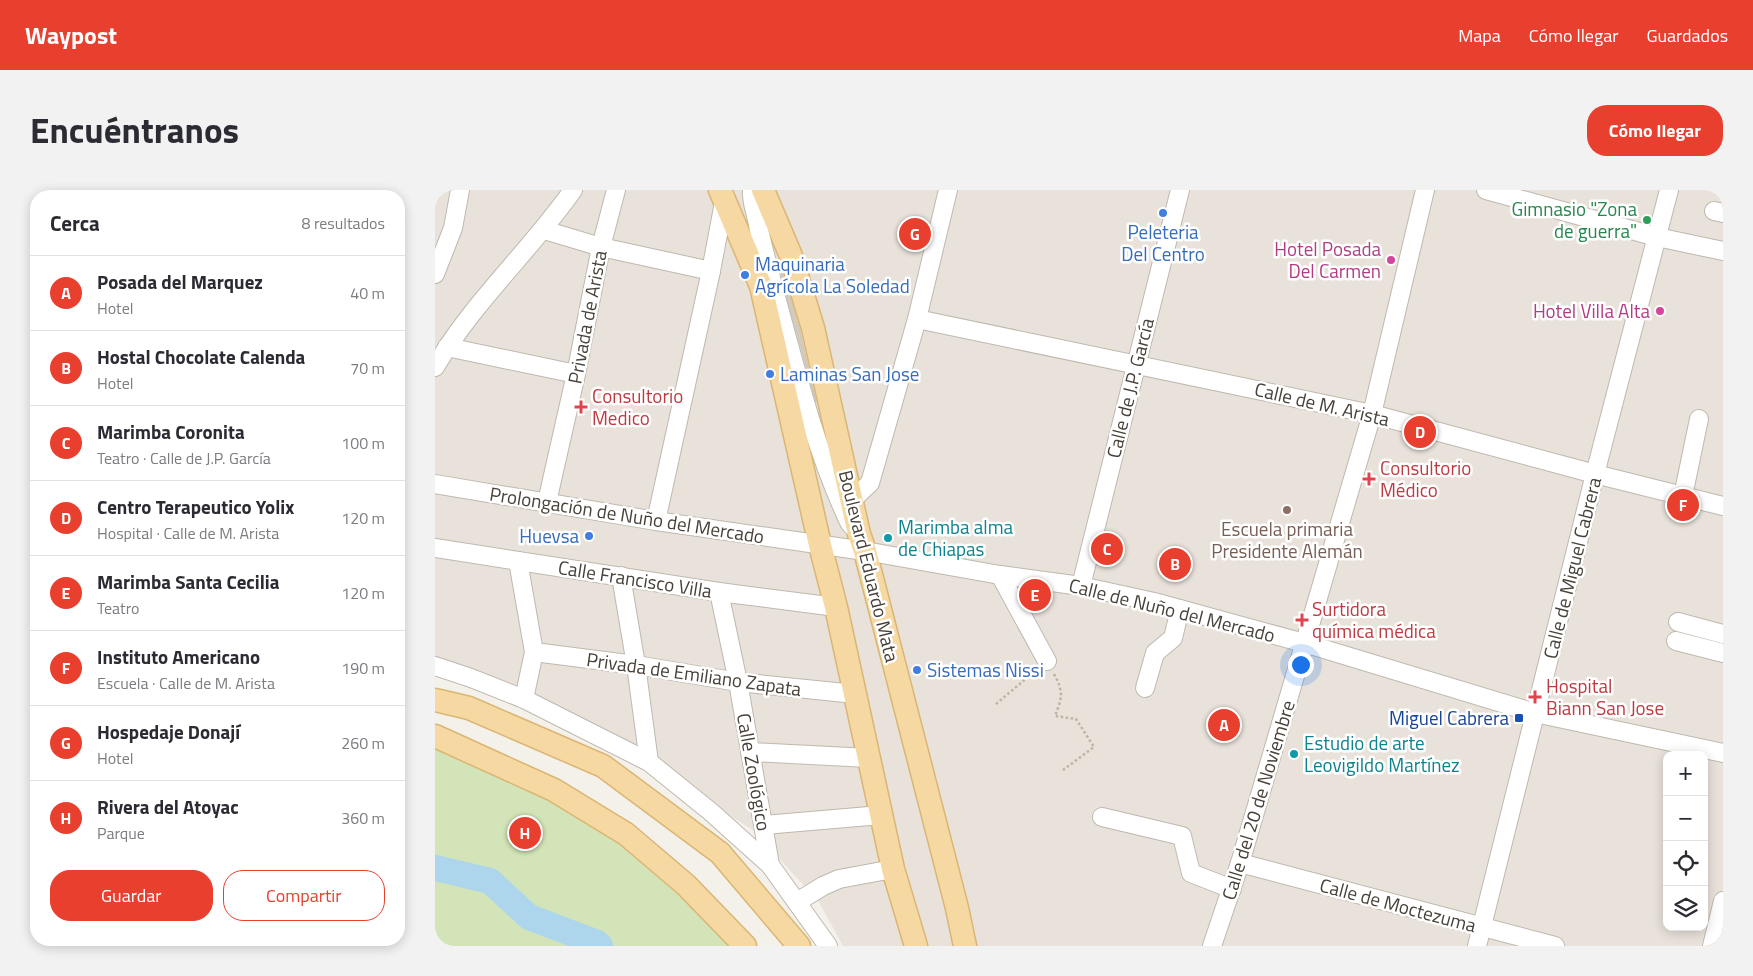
<!DOCTYPE html>
<html lang="es">
<head>
<meta charset="utf-8">
<style>
	body { margin:0; font-family:"Titillium Web",sans-serif; background:#f2f2f3; color:#2b2b33 }
	.controls { position:absolute; right:15px; bottom:15px; display:grid; overflow:hidden; border-radius:10px; box-shadow:0 2px 12px #0003 }
	.controls button { width:45px; height:45px; display:grid; place-items:center; padding:0; border:0; border-bottom:1px solid #e1e1e2; background:#fff; color:#2b2b33; font:25px sans-serif }
	.you { position:absolute; left:865px; top:474px; width:18px; height:18px; margin:-12px; border:4px solid #fff; border-radius:50%; background:#1a73e8; box-shadow:0 0 0 8px #1a73e833 }
	.badge { display:grid; place-items:center; width:32px; height:32px; border-radius:50%; background:#e83f2e; color:#fff; font-size:16px; font-weight:700 }
	.pin { position:absolute; translate:-50% -50%; border:2px solid #fff; box-shadow:0 1px 5px #0006 }
	.list { margin:0; padding:0; list-style:none }
	h2 { display:flex; justify-content:space-between; align-items:center; height:65px; margin:0; padding:0 20px; font-size:21px }
	h2 small { font-size:16px; font-weight:400; color:#7c7c81 }
	.list li { display:grid; grid-template-columns:32px 1fr auto; gap:15px; align-items:center; box-sizing:border-box; height:75px; padding:0 20px; border-top:1px solid #e1e1e2 }
	.list b { display:block; font-size:19px; white-space:nowrap }
	.list p { margin:0; font-size:16px; white-space:nowrap; color:#7c7c81 }
	.list em { font-size:16px; font-style:normal; color:#7c7c81 }
	.actions { display:flex; gap:10px; padding:15px 20px }
	.actions a { flex:1; padding:11px 0; border:1px solid #e83f2e; border-radius:20px; text-align:center; font-size:18px; color:#e83f2e }
	.actions .main { background:#e83f2e; color:#fff }
	.icon { flex:none; width:28px; height:28px; fill:none; stroke:currentColor; stroke-width:2; stroke-linecap:round; stroke-linejoin:round }
	.map { position:relative; flex:none; width:1288px; height:756px; overflow:hidden; border-radius:20px }
	header { display:flex; align-items:center; gap:30px; box-sizing:border-box; height:70px; padding:0 25px; background:#e83f2e; color:#fff }
	header strong { font-size:24px }
	nav { display:flex; gap:28px; margin-inline-start:auto; font-size:18px }
	.intro { display:flex; align-items:center; justify-content:space-between; box-sizing:border-box; height:120px; padding:0 30px }
	h1 { margin:0; font-size:35px }
	.button { padding:12px 22px; border-radius:20px; background:#e83f2e; color:#fff; font-size:18px; font-weight:700 }
	main { display:flex; gap:30px; padding:0 30px }
	aside { flex:1; background:#fff; border-radius:20px; box-shadow:0 2px 12px #0003 }
	.map>svg:first-child { display:block }
	.residential { fill:#e8e2da; fill-rule:evenodd }
	.green { fill:#d3e5b8 }
	.lines { fill:none; stroke-linecap:round; stroke-linejoin:round }
	.river { stroke:#add5eb; stroke-width:26 }
	.building { fill:#d5ccc1; stroke:#cfc4b5 }
	.minor-casing { stroke:#bfb8ae; stroke-width:20 }
	.major-casing { stroke:#dab573; stroke-width:25 }
	.path { stroke:#c0b3a1; stroke-width:2.5; stroke-dasharray:2.5 2.5; stroke-linecap:butt }
	.minor { stroke:#fff; stroke-width:18 }
	.major { stroke:#f6d9a2; stroke-width:22 }
	.shop-dot { fill:#3f7fe0; stroke:#fff; stroke-width:2 }
	.leisure-dot { fill:#2e9e5b; stroke:#fff; stroke-width:2 }
	.hotel-dot { fill:#d1479c; stroke:#fff; stroke-width:2 }
	.health-dot { fill:#e0444e; stroke:#fff; stroke-width:2 }
	.education-dot { fill:#8d6e63; stroke:#fff; stroke-width:2 }
	.culture-dot { fill:#0f9aa8; stroke:#fff; stroke-width:2 }
	.transit-dot { fill:#1a4fb4; stroke:#fff; stroke-width:2 }
	.labels { text-anchor:middle; stroke-width:5; stroke-linejoin:round; paint-order:stroke }
	.leisure-label { font-size:19px; fill:#27864d; stroke:#fff; text-anchor:end }
	.shop-label { font-size:19px; fill:#366cbe; stroke:#fff; text-anchor:start }
	.hotel-label { font-size:19px; fill:#b23c85; stroke:#fff; text-anchor:end }
	.street-label { font-size:19px; fill:#484139; stroke:#fff }
	.health-label { font-size:19px; fill:#be3a42; stroke:#fff; text-anchor:start }
	.culture-label { font-size:19px; fill:#0d838f; stroke:#fff; text-anchor:start }
	.education-label { font-size:19px; fill:#785e54; stroke:#fff }
	.transit-label { font-size:19px; fill:#164399; stroke:#fff; text-anchor:end }
</style>
</head>
<body>
<header>
<strong>Waypost</strong>
<nav><a>Mapa</a><a>Cómo llegar</a><a>Guardados</a></nav>
</header>
<div class="intro"><h1>Encuéntranos</h1><a class="button">Cómo llegar</a></div>
<main>
<aside>
<h2>Cerca<small>8 resultados</small></h2>
<ul class="list">
<li><span class="badge">A</span><div><b>Posada del Marquez</b><p>Hotel</p></div><em>40 m</em></li>
<li><span class="badge">B</span><div><b>Hostal Chocolate Calenda</b><p>Hotel</p></div><em>70 m</em></li>
<li><span class="badge">C</span><div><b>Marimba Coronita</b><p>Teatro · Calle de J.P. García</p></div><em>100 m</em></li>
<li><span class="badge">D</span><div><b>Centro Terapeutico Yolix</b><p>Hospital · Calle de M. Arista</p></div><em>120 m</em></li>
<li><span class="badge">E</span><div><b>Marimba Santa Cecilia</b><p>Teatro</p></div><em>120 m</em></li>
<li><span class="badge">F</span><div><b>Instituto Americano</b><p>Escuela · Calle de M. Arista</p></div><em>190 m</em></li>
<li><span class="badge">G</span><div><b>Hospedaje Donají</b><p>Hotel</p></div><em>260 m</em></li>
<li><span class="badge">H</span><div><b>Rivera del Atoyac</b><p>Parque</p></div><em>360 m</em></li>
</ul>
<div class="actions"><a class="main">Guardar</a><a>Compartir</a></div>
</aside>
<div class="map">
<svg width="1288" height="756" viewBox="0 0 1288 756">
	<rect width="100%" height="100%" fill="#f4f1eb"/>
	<path class="residential" d="M0,0h1288v756h-880l-24,-44 -66,-72 -234,-145 -84,-11zM1232,565h37v172h-37z"/>
	<polygon class="green" points="0,546 119,600 240,686 309,756 0,756"/>
	<g class="lines">
		<polyline class="river" points="0,678 55,691 94,727 162,753 165,756"/>
	</g>
	<polygon class="building" points="345,74 365,141 381,212 348,93"/>
	<g class="lines">
		<g class="minor-casing">
			<g id="minor">
				<path d="M317,0c-1,10 3,20 5,30 4,22 11,44 16,66 22,80 41,161 76,236l3,4"/>
				<polyline points="1051,0 1222,47 1288,61"/>
				<polyline points="1279,21 1288,23"/>
				<polyline points="109,40 166,57 276,81"/>
				<polyline points="0,84 18,38 25,0"/>
				<polyline points="482,129 937,224 1160,284 1288,316"/>
				<polyline points="12,157 141,184"/>
				<path d="M0,177c38,-65 95,-116 138,-177"/>
				<polyline points="0,294 221,331 430,361 565,385 646,396 719,412 869,453 1100,523 1288,563"/>
				<polyline points="1248,306 1264,229"/>
				<polyline points="416,311 435,293 482,129 513,0"/>
				<polyline points="112,312 141,184 166,57 181,0"/>
				<polyline points="221,331 276,81 290,7"/>
				<polyline points="0,358 284,402 401,417"/>
				<polyline points="83,371 99,462 89,509"/>
				<polyline points="565,385 612,471"/>
				<polyline points="186,386 201,475 214,572"/>
				<polyline points="646,396 745,0"/>
				<polyline points="284,402 303,492 335,675"/>
				<polyline points="1243,432 1288,444"/>
				<polyline points="1241,451 1288,463"/>
				<polyline points="99,462 201,475 303,492 420,504"/>
				<polyline points="0,476 36,488 89,509 214,572 276,622 335,675 393,756"/>
				<polyline points="710,498 720,463 738,448 745,419"/>
				<polyline points="315,562 434,568"/>
				<polyline points="667,627 747,646 756,683 797,699"/>
				<polyline points="329,635 446,625"/>
				<polyline points="805,673 1120,756"/>
				<polyline points="362,712 388,696 404,689 458,679"/>
				<polyline points="777,756 805,673 937,224 990,0"/>
				<polyline points="1042,756 1160,284 1234,0"/>
				<polyline points="1277,756 1288,711"/>
			</g>
		</g>
		<g class="major-casing">
			<g id="major">
				<polyline points="285,0 326,96 385,355 401,417 458,679 481,756"/>
				<polyline points="328,0 356,66 378,138 424,344 430,361 522,718 530,756"/>
				<polyline points="0,510 34,518 168,576 285,663 364,756"/>
				<polyline points="0,546 119,600 191,644 251,695 310,756"/>
			</g>
		</g>
		<g class="path">
			<path d="M619,484c10,18 8,24 1,42l21,3 18,28 -31,23"/>
			<polyline points="561,514 600,481"/>
		</g>
		<use href="#minor" class="minor"/>
		<use href="#major" class="major"/>
	</g>
	<g class="shop-dot">
		<circle cx="728" cy="23" r="5"/>
		<circle cx="310" cy="85" r="5"/>
		<circle cx="335" cy="184" r="5"/>
		<circle cx="154" cy="346" r="5"/>
		<circle cx="482" cy="480" r="5"/>
	</g>
	<circle class="leisure-dot" cx="1212" cy="30" r="5"/>
	<g class="hotel-dot">
		<circle cx="956" cy="70" r="5"/>
		<circle cx="1225" cy="121" r="5"/>
	</g>
	<g class="health-dot">
		<path d="M143.5 209.5h5v5h5v5h-5v5h-5v-5h-5v-5h5z"/>
		<path d="M931.5 281.5h5v5h5v5h-5v5h-5v-5h-5v-5h5z"/>
		<path d="M864.5 422.5h5v5h5v5h-5v5h-5v-5h-5v-5h5z"/>
		<path d="M1097.5 499.5h5v5h5v5h-5v5h-5v-5h-5v-5h5z"/>
	</g>
	<circle class="education-dot" cx="852" cy="320" r="5"/>
	<g class="culture-dot">
		<circle cx="453" cy="348" r="5"/>
		<circle cx="859" cy="564" r="5"/>
	</g>
	<rect class="transit-dot" x="1079" y="523" width="10" height="10" rx="2.5"/>
	<g class="labels">
		<g class="leisure-label">
			<text x="1202" y="26">Gimnasio "Zona<tspan x="1202" dy="22">de guerra"</tspan></text>
		</g>
		<g class="shop-label">
			<text x="728" y="49" text-anchor="middle">Peleteria<tspan x="728" dy="22">Del Centro</tspan></text>
			<text x="320" y="81">Maquinaria<tspan x="320" dy="22">Agrícola La Soledad</tspan></text>
			<text x="345" y="191">Laminas San Jose</text>
			<text x="144" y="353" text-anchor="end">Huevsa</text>
			<text x="492" y="487">Sistemas Nissi</text>
		</g>
		<g class="hotel-label">
			<text x="946" y="66">Hotel Posada<tspan x="946" dy="22">Del Carmen</tspan></text>
			<text x="1215" y="128">Hotel Villa Alta</text>
		</g>
		<g class="street-label">
			<text transform="translate(152 127) rotate(-79)" y="7">Privada de Arista</text>
			<text transform="translate(695 198) rotate(-76)" y="7">Calle de J.P. García</text>
			<text transform="translate(887 214) rotate(13)" y="7">Calle de M. Arista</text>
			<text transform="translate(192 325) rotate(9)" y="7">Prolongación de Nuño del Mercado</text>
			<text transform="translate(434 376) rotate(76)" y="7">Boulevard Eduardo Mata</text>
			<text transform="translate(1137 378) rotate(-76)" y="7">Calle de Miguel Cabrera</text>
			<text transform="translate(200 389) rotate(9)" y="7">Calle Francisco Villa</text>
			<text transform="translate(737 420) rotate(14)" y="7">Calle de Nuño del Mercado</text>
			<text transform="translate(259 484) rotate(8)" y="7">Privada de Emiliano Zapata</text>
			<text transform="translate(319 582) rotate(80)" y="7">Calle Zoológico</text>
			<text transform="translate(823 610) rotate(-73)" y="7">Calle del 20 de Noviembre</text>
			<text transform="translate(963 715) rotate(15)" y="7">Calle de Moctezuma</text>
		</g>
		<g class="health-label">
			<text x="157" y="213">Consultorio<tspan x="157" dy="22">Medico</tspan></text>
			<text x="945" y="285">Consultorio<tspan x="945" dy="22">Médico</tspan></text>
			<text x="877" y="426">Surtidora<tspan x="877" dy="22">química médica</tspan></text>
			<text x="1111" y="503">Hospital<tspan x="1111" dy="22">Biann San Jose</tspan></text>
		</g>
		<g class="culture-label">
			<text x="463" y="344">Marimba alma<tspan x="463" dy="22">de Chiapas</tspan></text>
			<text x="869" y="560">Estudio de arte<tspan x="869" dy="22">Leovigildo Martínez</tspan></text>
		</g>
		<g class="education-label">
			<text x="852" y="346">Escuela primaria<tspan x="852" dy="22">Presidente Alemán</tspan></text>
		</g>
		<g class="transit-label">
			<text x="1074" y="535">Miguel Cabrera</text>
		</g>
	</g>
</svg>
<div class="controls">
<button>+</button>
<button>−</button>
<button><svg class="icon" aria-label="locate" viewBox="0 0 24 24"><circle cx="12" cy="12" r="6"/><path d="M12 2v4M12 18v4M2 12h4M18 12h4"/></svg></button>
<button><svg class="icon" aria-label="layers" viewBox="0 0 24 24"><path d="M12 4l9 5-9 5-9-5zM3 14l9 5 9-5"/></svg></button>
</div>
<div class="you"></div>
<div class="pin badge" style="left:789px;top:535px">A</div>
<div class="pin badge" style="left:740px;top:374px">B</div>
<div class="pin badge" style="left:672px;top:359px">C</div>
<div class="pin badge" style="left:985px;top:242px">D</div>
<div class="pin badge" style="left:600px;top:405px">E</div>
<div class="pin badge" style="left:1248px;top:315px">F</div>
<div class="pin badge" style="left:480px;top:44px">G</div>
<div class="pin badge" style="left:90px;top:643px">H</div>
</div>
</main>
</body>
</html>
